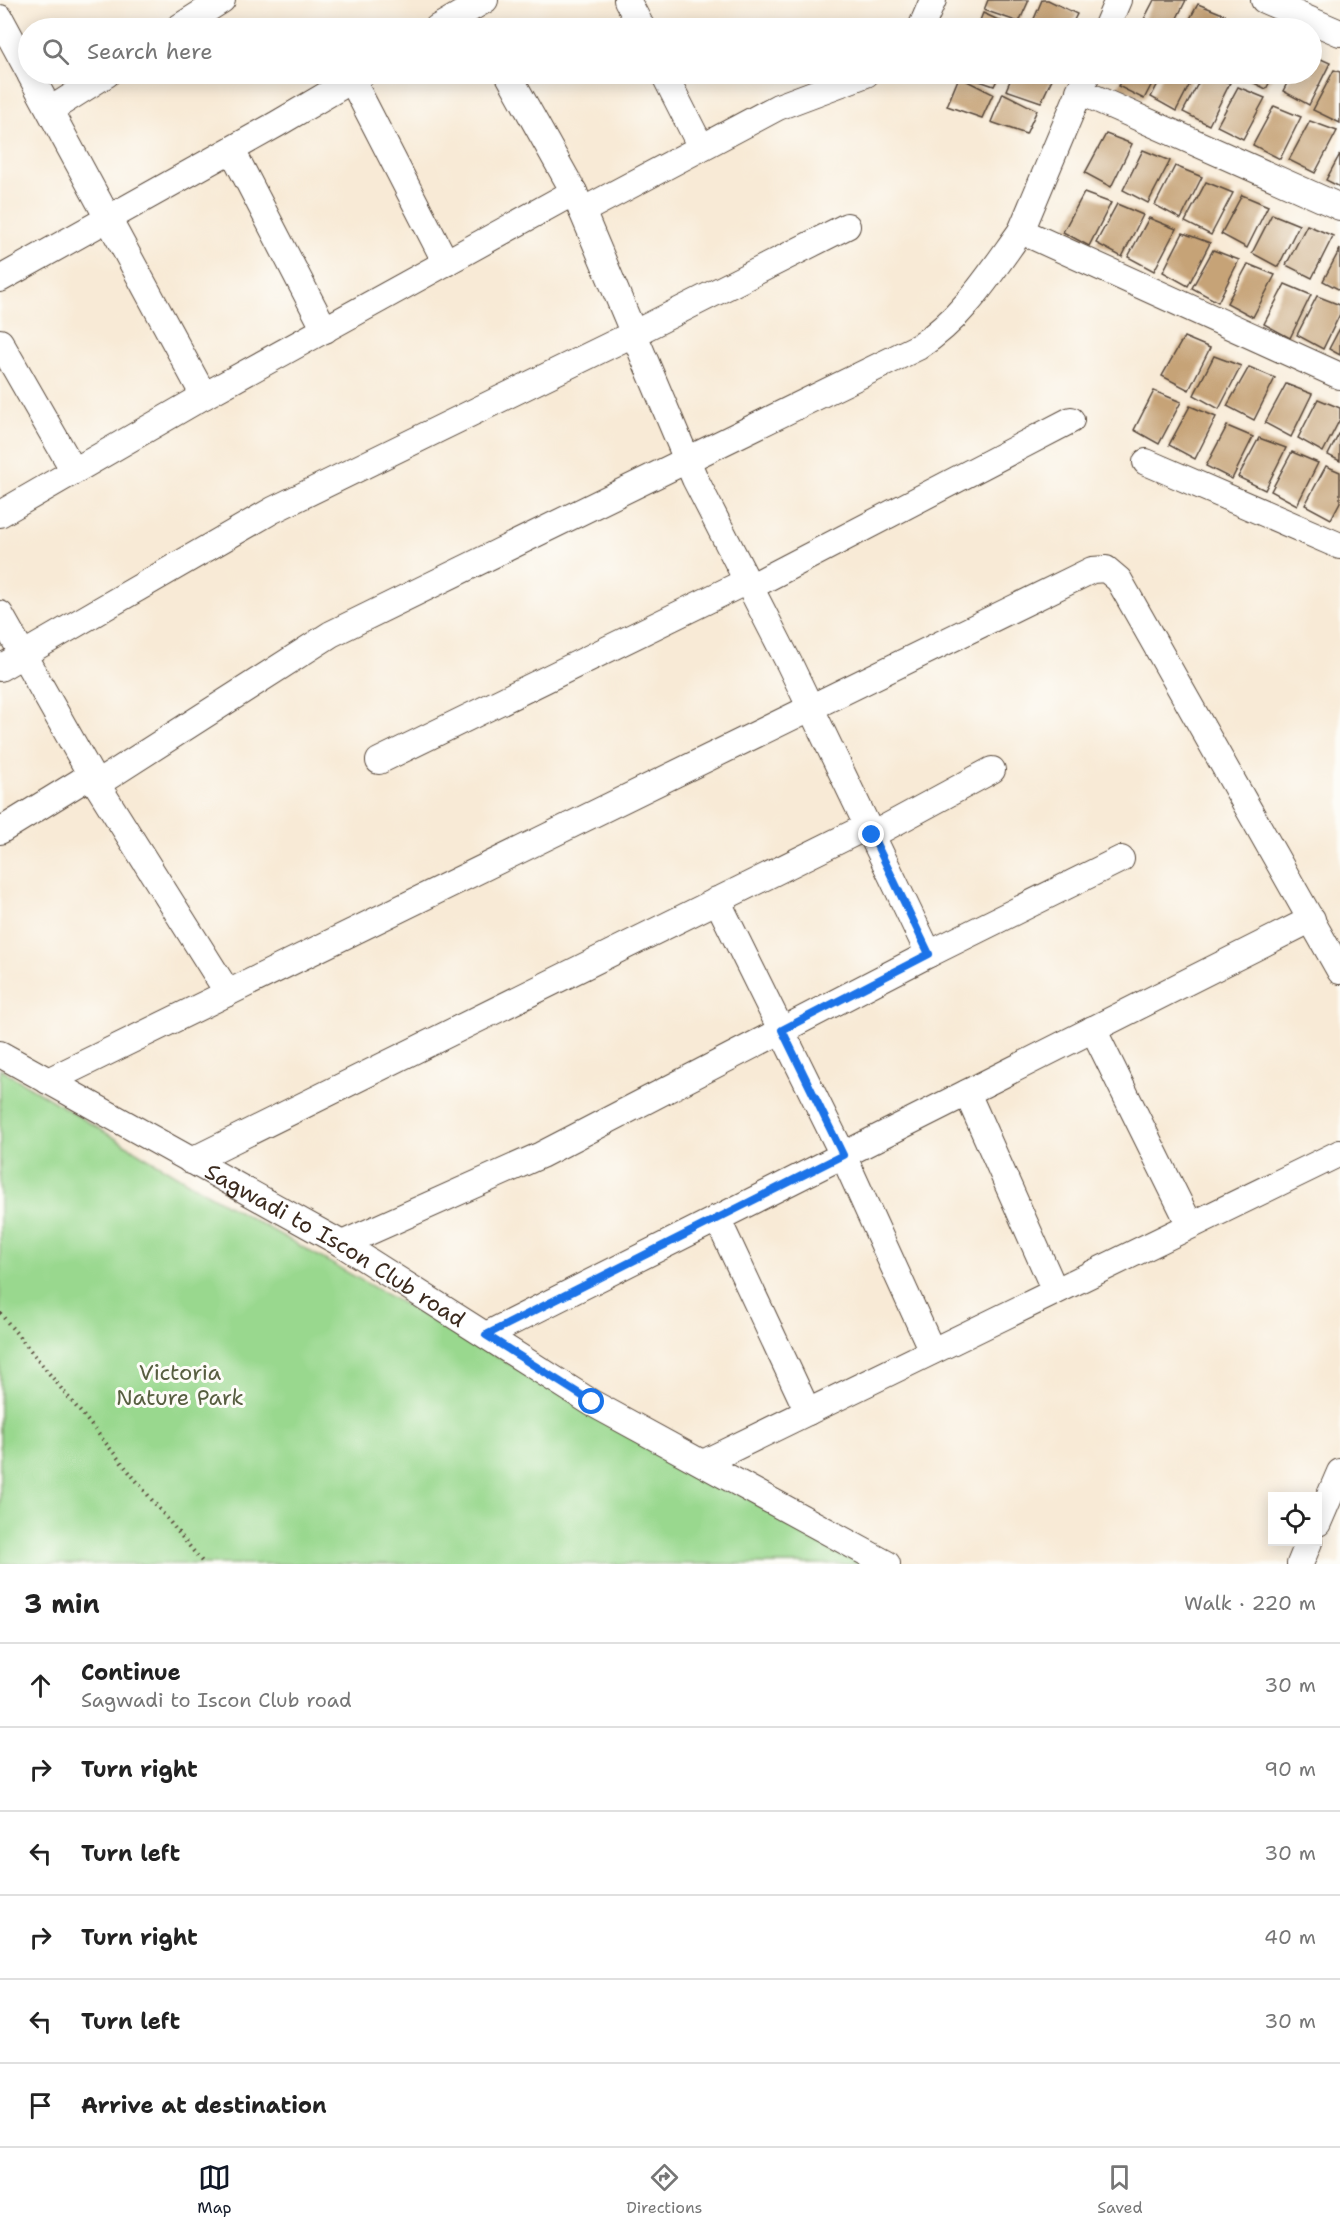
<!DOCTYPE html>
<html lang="en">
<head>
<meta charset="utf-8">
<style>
	body { margin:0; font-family:"Shantell Sans",sans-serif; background:#f2f2f2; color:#222 }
	.controls { position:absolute; right:18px; bottom:18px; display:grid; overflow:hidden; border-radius:0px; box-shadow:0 3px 15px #0003 }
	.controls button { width:54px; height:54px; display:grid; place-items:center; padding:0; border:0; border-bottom:2px solid #e0e0e0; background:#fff; color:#222; font:30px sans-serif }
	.stop { position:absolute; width:18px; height:18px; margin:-14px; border:4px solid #1a73e8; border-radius:50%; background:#fff }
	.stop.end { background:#1a73e8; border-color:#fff; box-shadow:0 2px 6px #0008 }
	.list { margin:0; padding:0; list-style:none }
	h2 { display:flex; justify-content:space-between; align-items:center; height:78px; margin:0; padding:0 24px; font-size:26px }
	h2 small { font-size:20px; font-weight:400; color:#767676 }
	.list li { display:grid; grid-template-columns:39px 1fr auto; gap:18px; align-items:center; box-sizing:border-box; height:84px; padding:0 24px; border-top:2px solid #e0e0e0 }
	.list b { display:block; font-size:22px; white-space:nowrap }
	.list p { margin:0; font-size:20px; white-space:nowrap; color:#767676 }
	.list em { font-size:20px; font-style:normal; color:#767676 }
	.icon { flex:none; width:33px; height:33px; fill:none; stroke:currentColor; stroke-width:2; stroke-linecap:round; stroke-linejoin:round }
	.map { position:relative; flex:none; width:1340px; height:1564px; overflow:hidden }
	.search { position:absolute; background:#fff; box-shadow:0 3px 15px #0003; left:18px; right:18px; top:18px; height:66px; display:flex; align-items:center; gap:15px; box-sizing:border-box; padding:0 21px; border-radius:33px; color:#767676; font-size:22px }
	.sheet { height:582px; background:#fff }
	nav { display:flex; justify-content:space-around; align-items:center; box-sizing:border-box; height:84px; border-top:2px solid #e0e0e0; background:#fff; font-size:16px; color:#767676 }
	nav a { display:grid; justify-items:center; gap:3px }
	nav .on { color:#111827 }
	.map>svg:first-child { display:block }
	.green { fill:#99d88e; stroke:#6a8156; stroke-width:1.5 }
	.building { fill:#c6a377 }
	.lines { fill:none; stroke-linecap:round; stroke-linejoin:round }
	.minor-casing { stroke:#57473a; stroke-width:28 }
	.path { stroke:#57473a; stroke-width:4; stroke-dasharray:1.5 4.5; stroke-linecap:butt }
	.minor { stroke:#fff; stroke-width:26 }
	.route { stroke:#1a73e8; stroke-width:8 }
	.labels { text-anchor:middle; stroke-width:6; stroke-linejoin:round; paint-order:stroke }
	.street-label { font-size:22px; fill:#3b2a1e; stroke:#fdfcf7 }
	.park-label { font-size:22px; fill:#575e40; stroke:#fdfcf7 }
</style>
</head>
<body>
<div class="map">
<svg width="1340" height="1564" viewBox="0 0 1340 1564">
	<rect width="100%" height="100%" fill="#fdfcf7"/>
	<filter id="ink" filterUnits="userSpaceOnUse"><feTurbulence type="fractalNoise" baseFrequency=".0167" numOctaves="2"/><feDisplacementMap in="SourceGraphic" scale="12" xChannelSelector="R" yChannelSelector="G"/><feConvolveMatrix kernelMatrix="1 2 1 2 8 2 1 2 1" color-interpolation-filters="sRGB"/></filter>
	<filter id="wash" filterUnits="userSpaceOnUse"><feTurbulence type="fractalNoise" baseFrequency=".008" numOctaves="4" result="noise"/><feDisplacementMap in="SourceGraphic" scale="24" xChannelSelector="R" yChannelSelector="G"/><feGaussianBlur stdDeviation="1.35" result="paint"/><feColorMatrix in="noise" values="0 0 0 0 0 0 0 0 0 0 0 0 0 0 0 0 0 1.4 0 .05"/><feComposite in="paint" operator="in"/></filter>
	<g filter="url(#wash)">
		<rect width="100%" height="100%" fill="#f8ead6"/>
		<polygon class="green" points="0,1069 201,1190 865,1564 0,1564"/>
		<g id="blocks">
			<g class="building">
				<polygon points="988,0 1029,0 1019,22 984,10"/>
				<polygon points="1042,0 1048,0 1077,14 1070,28 1038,28 1031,26"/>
				<polygon points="1154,0 1186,0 1172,28 1140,27"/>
				<polygon points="1198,4 1225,15 1218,28 1185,28"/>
				<polygon points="983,13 1016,28 977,28"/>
				<polygon points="1231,20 1251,28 1226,28"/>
				<polygon points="1312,55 1330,63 1309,105 1283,91 1292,74 1312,74"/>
				<polygon points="1334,70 1340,72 1340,123 1313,110"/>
				<polygon points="959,74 1000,74 994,86"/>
				<polygon points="1013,74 1042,74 1052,79 1041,102 1006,90"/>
				<polygon points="1125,74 1157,74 1144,99 1118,86"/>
				<polygon points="1163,74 1195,74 1176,111 1151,97"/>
				<polygon points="1203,74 1230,83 1209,125 1183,112"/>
				<polygon points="1241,74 1274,74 1266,89 1240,76"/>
				<polygon points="959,77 993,94 982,118 947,106"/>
				<polygon points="1238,87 1265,98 1243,139 1217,126"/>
				<polygon points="1003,93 1037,110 1026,134 991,122"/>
				<polygon points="1274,106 1301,117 1280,159 1253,145"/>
				<polygon points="1310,121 1337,131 1315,173 1289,160"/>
				<polygon points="1106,134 1132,144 1111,187 1085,173"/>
				<polygon points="1143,150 1170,161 1148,203 1123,190"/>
				<polygon points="1340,154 1340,187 1326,180"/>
				<polygon points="1175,166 1202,177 1181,219 1155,205"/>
				<polygon points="1206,182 1233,193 1211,235 1185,222"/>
				<polygon points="1084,193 1111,203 1089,246 1063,232"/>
				<polygon points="1242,195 1268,206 1247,248 1221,234"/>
				<polygon points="1117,204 1143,215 1122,257 1096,243"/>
				<polygon points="1272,214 1299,225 1278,267 1252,253"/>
				<polygon points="1149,218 1176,229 1154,271 1128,257"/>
				<polygon points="1307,225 1333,236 1312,278 1286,265"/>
				<polygon points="1183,233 1210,243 1188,286 1163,272"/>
				<polygon points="1340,249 1340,290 1323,281"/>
				<polygon points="1213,250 1239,260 1218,302 1192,288"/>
				<polygon points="1248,264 1275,275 1253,317 1227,303"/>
				<polygon points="1285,284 1311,295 1290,338 1264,324"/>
				<polygon points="1317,296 1340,305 1340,314 1323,349 1297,335"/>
				<polygon points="1340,328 1340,355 1329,349"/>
				<polygon points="1184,337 1210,348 1189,390 1162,376"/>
				<polygon points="1214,356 1241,366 1219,409 1194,395"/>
				<polygon points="1249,367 1275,378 1254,420 1227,406"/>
				<polygon points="1286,384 1312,394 1291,437 1265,423"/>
				<polygon points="1154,391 1181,402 1159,444 1134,430"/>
				<polygon points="1318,399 1340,408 1340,419 1323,452 1298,438"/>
				<polygon points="1190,406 1216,417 1195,459 1169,445"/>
				<polygon points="1227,426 1253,437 1232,479 1206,466"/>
				<polygon points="1340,432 1340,461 1328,455"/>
				<polygon points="1259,438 1286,448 1265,490 1238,477"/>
				<polygon points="1292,452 1318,463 1297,505 1271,491"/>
				<polygon points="1326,466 1340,472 1340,502 1331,519 1305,505"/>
			</g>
		</g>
	</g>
	<g filter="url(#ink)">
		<use href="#blocks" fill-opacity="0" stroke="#57473a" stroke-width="1.5"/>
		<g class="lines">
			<g class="minor-casing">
				<g id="minor">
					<polyline points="627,0 642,28"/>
					<polyline points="1264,0 1340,33"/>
					<polyline points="0,18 28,70"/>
					<polyline points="178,28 222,0"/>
					<polyline points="437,28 485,0"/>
					<polyline points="921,28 933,0"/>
					<polyline points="1106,28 1118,0"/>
					<polyline points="30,74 204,396 574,192 508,74"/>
					<polyline points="664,74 701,147"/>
					<polyline points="1087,74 1021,231 1340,376"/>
					<polyline points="352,80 446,263"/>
					<polyline points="1079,91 1340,207"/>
					<polyline points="50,110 107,74"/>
					<polyline points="232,150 325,330"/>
					<polyline points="582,211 778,107 866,74"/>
					<polyline points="0,279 277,124 362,74"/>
					<polyline points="0,342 74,471"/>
					<polyline points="1146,462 1340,546"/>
					<polyline points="0,514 204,396"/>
					<polyline points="750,587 1071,420"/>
					<polyline points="0,614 91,775 0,831"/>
					<polyline points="0,668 273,510 633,334 847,226"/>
					<polyline points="379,761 747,581"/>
					<polyline points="91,775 228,993"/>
					<path d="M97,784l234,-150 587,-287c45,-29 72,-73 103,-116"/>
					<polyline points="872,835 992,770"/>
					<polyline points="717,900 843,1155 932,1351"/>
					<polyline points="929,954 1121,859"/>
					<polyline points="1093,1029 1190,1225"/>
					<path id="s1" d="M0,1054l342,190 250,159 295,161"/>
					<polyline points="48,1081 1092,570 1106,569 1119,580 1340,971"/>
					<polyline points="967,1093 1055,1291"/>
					<polyline points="191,1161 868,826"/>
					<polyline points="717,1218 808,1412"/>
					<polyline points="342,1244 541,1155 929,954 790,665 695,479 574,192"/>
					<polyline points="486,1335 1312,919"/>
					<polyline points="703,1463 1340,1153"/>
					<polyline points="1318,1523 1340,1472"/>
					<polyline points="1300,1564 1309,1542"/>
				</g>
			</g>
			<polyline class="path" points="0,1313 204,1564"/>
			<use href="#minor" class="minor"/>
		</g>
	</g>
	<g class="lines" filter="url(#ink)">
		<polyline class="route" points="592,1402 486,1335 843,1155 782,1030 929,954 872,835"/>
	</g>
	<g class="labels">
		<g class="street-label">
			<text dy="8" stroke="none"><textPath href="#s1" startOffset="386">Sagwadi to Iscon Club road</textPath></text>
		</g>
		<g class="park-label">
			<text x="180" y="1380">Victoria<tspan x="180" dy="25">Nature Park</tspan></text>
		</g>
	</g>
</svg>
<div class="controls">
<button><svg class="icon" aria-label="locate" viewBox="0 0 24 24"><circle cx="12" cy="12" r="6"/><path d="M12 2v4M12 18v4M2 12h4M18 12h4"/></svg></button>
</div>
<div class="stop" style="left:592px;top:1402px"></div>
<div class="stop end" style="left:872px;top:835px"></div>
<div class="search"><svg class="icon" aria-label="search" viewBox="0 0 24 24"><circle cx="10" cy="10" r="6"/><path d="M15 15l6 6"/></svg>Search here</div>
</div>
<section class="sheet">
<h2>3 min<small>Walk · 220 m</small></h2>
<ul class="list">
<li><svg class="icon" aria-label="ahead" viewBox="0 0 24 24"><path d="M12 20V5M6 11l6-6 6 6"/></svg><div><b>Continue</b><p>Sagwadi to Iscon Club road</p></div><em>30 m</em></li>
<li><svg class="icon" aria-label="right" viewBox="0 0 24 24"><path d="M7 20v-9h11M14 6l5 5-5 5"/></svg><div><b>Turn right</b></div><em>90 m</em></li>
<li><svg class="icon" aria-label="left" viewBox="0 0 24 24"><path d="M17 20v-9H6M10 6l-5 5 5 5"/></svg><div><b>Turn left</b></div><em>30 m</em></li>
<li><svg class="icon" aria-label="right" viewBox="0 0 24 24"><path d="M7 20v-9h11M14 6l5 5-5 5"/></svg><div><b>Turn right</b></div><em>40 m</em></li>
<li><svg class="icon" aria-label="left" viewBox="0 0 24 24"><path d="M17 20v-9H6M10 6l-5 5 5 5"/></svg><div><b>Turn left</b></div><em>30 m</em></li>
<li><svg class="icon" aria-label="arrive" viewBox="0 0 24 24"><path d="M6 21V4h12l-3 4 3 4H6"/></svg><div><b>Arrive at destination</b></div></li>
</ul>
</section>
<nav>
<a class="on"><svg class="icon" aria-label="map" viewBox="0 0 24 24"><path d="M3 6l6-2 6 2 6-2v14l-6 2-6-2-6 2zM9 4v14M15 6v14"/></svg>Map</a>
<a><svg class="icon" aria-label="directions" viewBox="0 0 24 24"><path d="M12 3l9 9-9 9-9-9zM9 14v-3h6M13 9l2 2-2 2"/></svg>Directions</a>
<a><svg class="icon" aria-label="saved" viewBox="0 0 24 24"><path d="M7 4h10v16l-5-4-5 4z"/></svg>Saved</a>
</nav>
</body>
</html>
